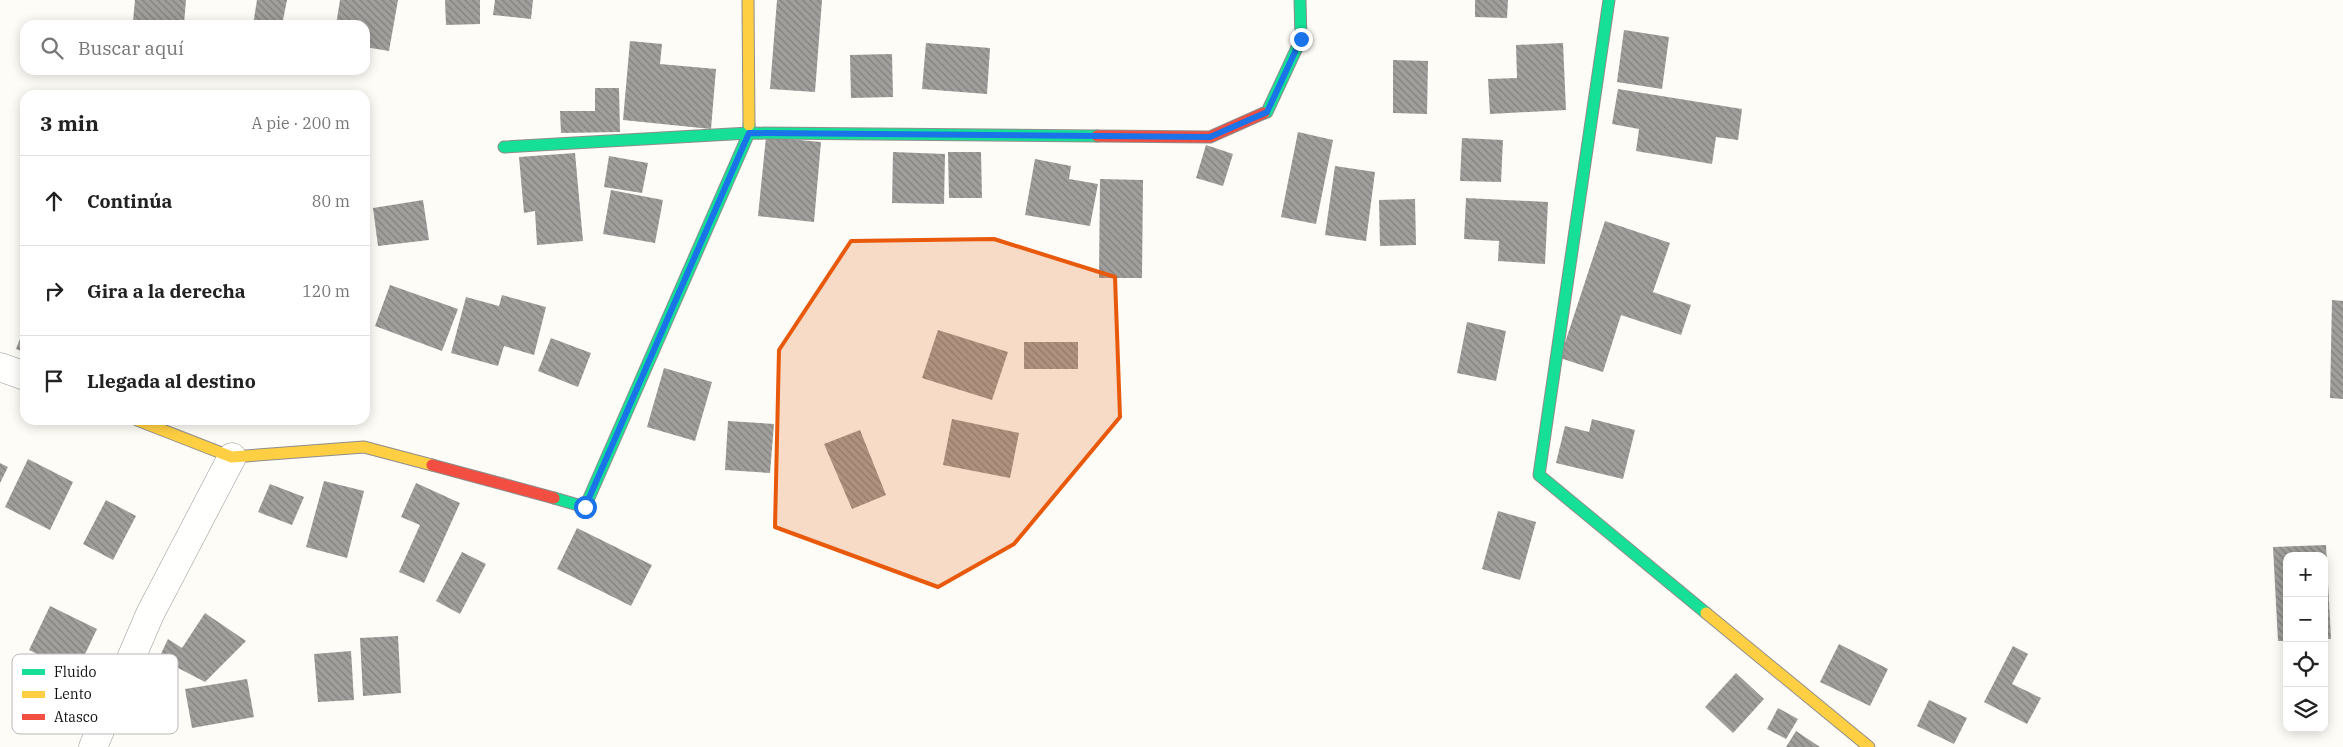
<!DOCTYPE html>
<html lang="es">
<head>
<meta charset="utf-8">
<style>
	body { margin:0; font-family:"IBM Plex Serif",serif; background:#f2f2f2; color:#222 }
	.controls { position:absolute; right:15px; bottom:15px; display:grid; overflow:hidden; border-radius:10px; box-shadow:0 2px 12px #0003 }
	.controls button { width:45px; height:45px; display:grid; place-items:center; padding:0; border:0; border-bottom:1px solid #e0e0e0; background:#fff; color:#222; font:25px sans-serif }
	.stop { position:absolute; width:15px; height:15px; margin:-11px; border:4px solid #1a73e8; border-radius:50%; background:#fff }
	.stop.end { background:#1a73e8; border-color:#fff; box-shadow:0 1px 5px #0008 }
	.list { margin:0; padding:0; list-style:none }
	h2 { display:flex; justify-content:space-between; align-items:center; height:65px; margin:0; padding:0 20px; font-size:21px }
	h2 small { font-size:16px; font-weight:400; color:#767676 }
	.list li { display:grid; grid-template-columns:32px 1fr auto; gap:15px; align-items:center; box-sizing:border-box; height:90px; padding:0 20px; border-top:1px solid #e0e0e0 }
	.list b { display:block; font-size:19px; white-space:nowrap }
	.list em { font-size:16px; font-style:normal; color:#767676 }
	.icon { flex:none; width:28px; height:28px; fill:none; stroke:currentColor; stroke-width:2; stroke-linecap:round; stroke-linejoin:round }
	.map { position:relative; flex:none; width:2343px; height:747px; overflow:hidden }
	.search { position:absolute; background:#fff; box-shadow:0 2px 12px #0003; left:20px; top:20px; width:350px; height:55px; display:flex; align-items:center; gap:12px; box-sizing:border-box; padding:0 18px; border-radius:15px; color:#767676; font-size:19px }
	.panel { position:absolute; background:#fff; box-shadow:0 2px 12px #0003; left:20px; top:90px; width:350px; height:335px; border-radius:15px }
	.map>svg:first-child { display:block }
	.building { fill:url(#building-back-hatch) }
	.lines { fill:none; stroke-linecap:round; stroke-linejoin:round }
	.street-casing { stroke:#979795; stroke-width:29 }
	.fast-casing { stroke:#8e8d8b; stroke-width:13 }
	.slow-casing { stroke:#8e8d8b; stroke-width:13 }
	.jam-casing { stroke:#8e8d8b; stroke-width:13 }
	.street { stroke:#fffffe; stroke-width:28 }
	.fast { stroke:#16e098; stroke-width:11 }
	.slow { stroke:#ffcf43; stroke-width:11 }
	.jam { stroke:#f24e42; stroke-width:11 }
	.route { stroke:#1a73e8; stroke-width:6 }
	.marked { fill:#e8590c; fill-opacity:0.2; stroke:#e8590c; stroke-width:4; stroke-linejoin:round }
	.key { fill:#fff; stroke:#b8b8b8; stroke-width:1 }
	.key-label { font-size:14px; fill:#111 }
</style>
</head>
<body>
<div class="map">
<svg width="2343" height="747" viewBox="0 0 2343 747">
	<defs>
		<pattern id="building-back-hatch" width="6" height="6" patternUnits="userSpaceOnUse" patternTransform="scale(1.25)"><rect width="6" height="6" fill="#a19f9c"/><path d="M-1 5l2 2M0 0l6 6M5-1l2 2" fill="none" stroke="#82807e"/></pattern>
	</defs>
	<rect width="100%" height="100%" fill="#fdfcf7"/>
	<g class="building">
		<polygon points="135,0 186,0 184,24 133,21"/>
		<polygon points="257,0 287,0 282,25 253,25"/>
		<polygon points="340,0 398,0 389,51 365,47 365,25 336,25"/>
		<polygon points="445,0 480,0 480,24 446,25"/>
		<polygon points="495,0 533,0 531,19 493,15"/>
		<polygon points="777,0 822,0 815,92 770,89"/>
		<polygon points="1475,0 1508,0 1507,18 1475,17"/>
		<polygon points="1624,30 1669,37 1662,89 1617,82"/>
		<polygon points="630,41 662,44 660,64 716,69 711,129 623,120"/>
		<polygon points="926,43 990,48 987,94 922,89"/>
		<polygon points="1563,43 1566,110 1490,114 1488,79 1517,78 1516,45"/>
		<polygon points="892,54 893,97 851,98 850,55"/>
		<polygon points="1393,60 1428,61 1427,114 1393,113"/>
		<polygon points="595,88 619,88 620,132 561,133 560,111 595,111"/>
		<polygon points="1618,89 1742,109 1738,140 1716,137 1712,164 1636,151 1639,129 1612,124"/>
		<polygon points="1298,132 1333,140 1316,224 1281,217"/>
		<polygon points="766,137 821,142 814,222 758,216"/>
		<polygon points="1462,138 1503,140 1501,182 1460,181"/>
		<polygon points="1206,145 1233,154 1223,186 1196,178"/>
		<polygon points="893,152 945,154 944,204 892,203"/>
		<polygon points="948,152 981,152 982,198 949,198"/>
		<polygon points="575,153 583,241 537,245 535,211 524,213 519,157"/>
		<polygon points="609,156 648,163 642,193 604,187"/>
		<polygon points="1035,159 1071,166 1069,179 1098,184 1090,226 1025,215"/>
		<polygon points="1335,166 1375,172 1366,241 1325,235"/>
		<polygon points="1100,179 1143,180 1142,278 1099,278"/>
		<polygon points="611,190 663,200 655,243 603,234"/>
		<polygon points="1466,198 1548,202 1545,264 1498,261 1499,241 1464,239"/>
		<polygon points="1415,199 1416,245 1380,246 1379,200"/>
		<polygon points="423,200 429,240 378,246 373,208"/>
		<polygon points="1605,221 1670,243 1653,292 1691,305 1681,335 1621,315 1603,372 1560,358"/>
		<polygon points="390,285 458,309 442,351 375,326"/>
		<polygon points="502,295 546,307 534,355 504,346 498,366 451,353 466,297 499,306"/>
		<polygon points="2332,300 2343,301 2343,399 2330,398"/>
		<polygon points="1467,322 1506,331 1496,381 1457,373"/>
		<polygon points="25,326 25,352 16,349"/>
		<polygon points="938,330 1008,352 992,400 922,378"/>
		<polygon points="551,338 591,353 578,387 538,371"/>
		<rect x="1024" y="342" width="54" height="27"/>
		<polygon points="664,368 712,382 695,441 647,427"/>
		<polygon points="952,419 1019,433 1010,478 943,465"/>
		<polygon points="1592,419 1635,430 1623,479 1556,463 1565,426 1589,432"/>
		<polygon points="728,421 774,424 770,473 725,470"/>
		<polygon points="860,430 886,495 852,509 824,444"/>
		<polygon points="28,459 73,482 50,530 5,507"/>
		<polygon points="0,463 8,467 0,483"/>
		<polygon points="324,481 364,491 347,558 306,547"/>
		<polygon points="416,483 460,503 424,583 399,572 420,525 401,517"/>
		<polygon points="270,484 304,497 292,525 258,512"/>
		<polygon points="106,500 136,516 113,560 83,544"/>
		<polygon points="1498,511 1536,522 1520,580 1482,569"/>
		<polygon points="577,528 652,565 631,606 557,569"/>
		<polygon points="2326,545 2331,639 2324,639 2324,556 2287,556 2287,641 2278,641 2273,547"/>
		<polygon points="462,552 486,564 460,614 436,601"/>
		<polygon points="50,606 97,629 76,673 29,650"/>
		<polygon points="205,613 246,641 205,682 159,658 168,639 182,648"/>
		<polygon points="398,636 401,693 363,696 360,638"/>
		<polygon points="1839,644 1888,669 1870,706 1820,682"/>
		<polygon points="2013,646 2028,654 2012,684 2041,698 2027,724 1984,702"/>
		<polygon points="351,651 354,700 318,702 314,654"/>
		<polygon points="1736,673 1764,699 1733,733 1705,707"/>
		<polygon points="247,679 254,717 192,728 185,689"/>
		<polygon points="1929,700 1967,718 1954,744 1917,726"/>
		<polygon points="1778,708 1798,719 1786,739 1767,729"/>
		<polygon points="1796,731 1820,747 1786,747"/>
	</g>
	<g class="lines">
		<g class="street-casing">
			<g id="street">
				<polyline points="0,367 25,376"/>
				<polyline points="93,747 150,614 232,457"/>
			</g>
		</g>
		<g class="fast-casing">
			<g id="fast">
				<polyline points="1609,0 1539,475 1706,613"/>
				<polyline points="1264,113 1267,112 1301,39 1300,0"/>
				<polyline points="504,147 749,133 1097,136"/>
				<polyline points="554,498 585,507 749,133 749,125"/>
			</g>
		</g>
		<g class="slow-casing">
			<g id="slow">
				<polyline points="748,0 749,125"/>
				<polyline points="137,420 232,457 364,447 432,465"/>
				<polyline points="1706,613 1869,747"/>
			</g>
		</g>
		<g class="jam-casing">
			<g id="jam">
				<polyline points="1097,136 1210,137 1264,113"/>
				<polyline points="432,465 554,498"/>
			</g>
		</g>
		<use href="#street" class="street"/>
		<use href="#fast" class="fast"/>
		<use href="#slow" class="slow"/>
		<use href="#jam" class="jam"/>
	</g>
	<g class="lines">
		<polyline class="route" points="585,507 749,133 1210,137 1267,112 1301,39"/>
	</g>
	<path class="marked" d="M994,239l121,38 5,140 -106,127 -76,43 -163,-60 4,-177 72,-109z"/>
	<rect x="12" y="654" width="166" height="80" rx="8" class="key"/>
	<rect x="22" y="669" width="23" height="6" fill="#16e098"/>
	<rect x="22" y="691" width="23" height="7" fill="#ffcf43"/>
	<rect x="22" y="714" width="23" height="6" fill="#f24e42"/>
	<g class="key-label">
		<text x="54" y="677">Fluido</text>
		<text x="54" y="699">Lento</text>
		<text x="54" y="722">Atasco</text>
	</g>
</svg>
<div class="controls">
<button>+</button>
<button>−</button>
<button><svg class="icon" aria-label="locate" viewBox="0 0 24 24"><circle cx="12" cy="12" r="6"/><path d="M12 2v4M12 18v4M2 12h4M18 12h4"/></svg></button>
<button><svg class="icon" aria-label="layers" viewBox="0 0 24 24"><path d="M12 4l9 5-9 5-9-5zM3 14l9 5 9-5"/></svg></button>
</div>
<div class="stop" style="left:585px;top:507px"></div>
<div class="stop end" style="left:1301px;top:39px"></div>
<div class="search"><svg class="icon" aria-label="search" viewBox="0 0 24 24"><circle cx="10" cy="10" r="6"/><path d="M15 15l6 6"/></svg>Buscar aquí</div>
<section class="panel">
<h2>3 min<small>A pie · 200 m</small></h2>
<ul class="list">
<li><svg class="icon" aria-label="ahead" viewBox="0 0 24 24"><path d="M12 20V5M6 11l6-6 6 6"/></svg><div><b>Continúa</b></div><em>80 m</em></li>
<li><svg class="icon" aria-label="right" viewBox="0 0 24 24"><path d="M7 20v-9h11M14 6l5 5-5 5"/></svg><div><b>Gira a la derecha</b></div><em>120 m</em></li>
<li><svg class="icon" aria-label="arrive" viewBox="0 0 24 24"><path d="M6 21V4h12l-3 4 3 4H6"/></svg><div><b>Llegada al destino</b></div></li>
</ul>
</section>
</div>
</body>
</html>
